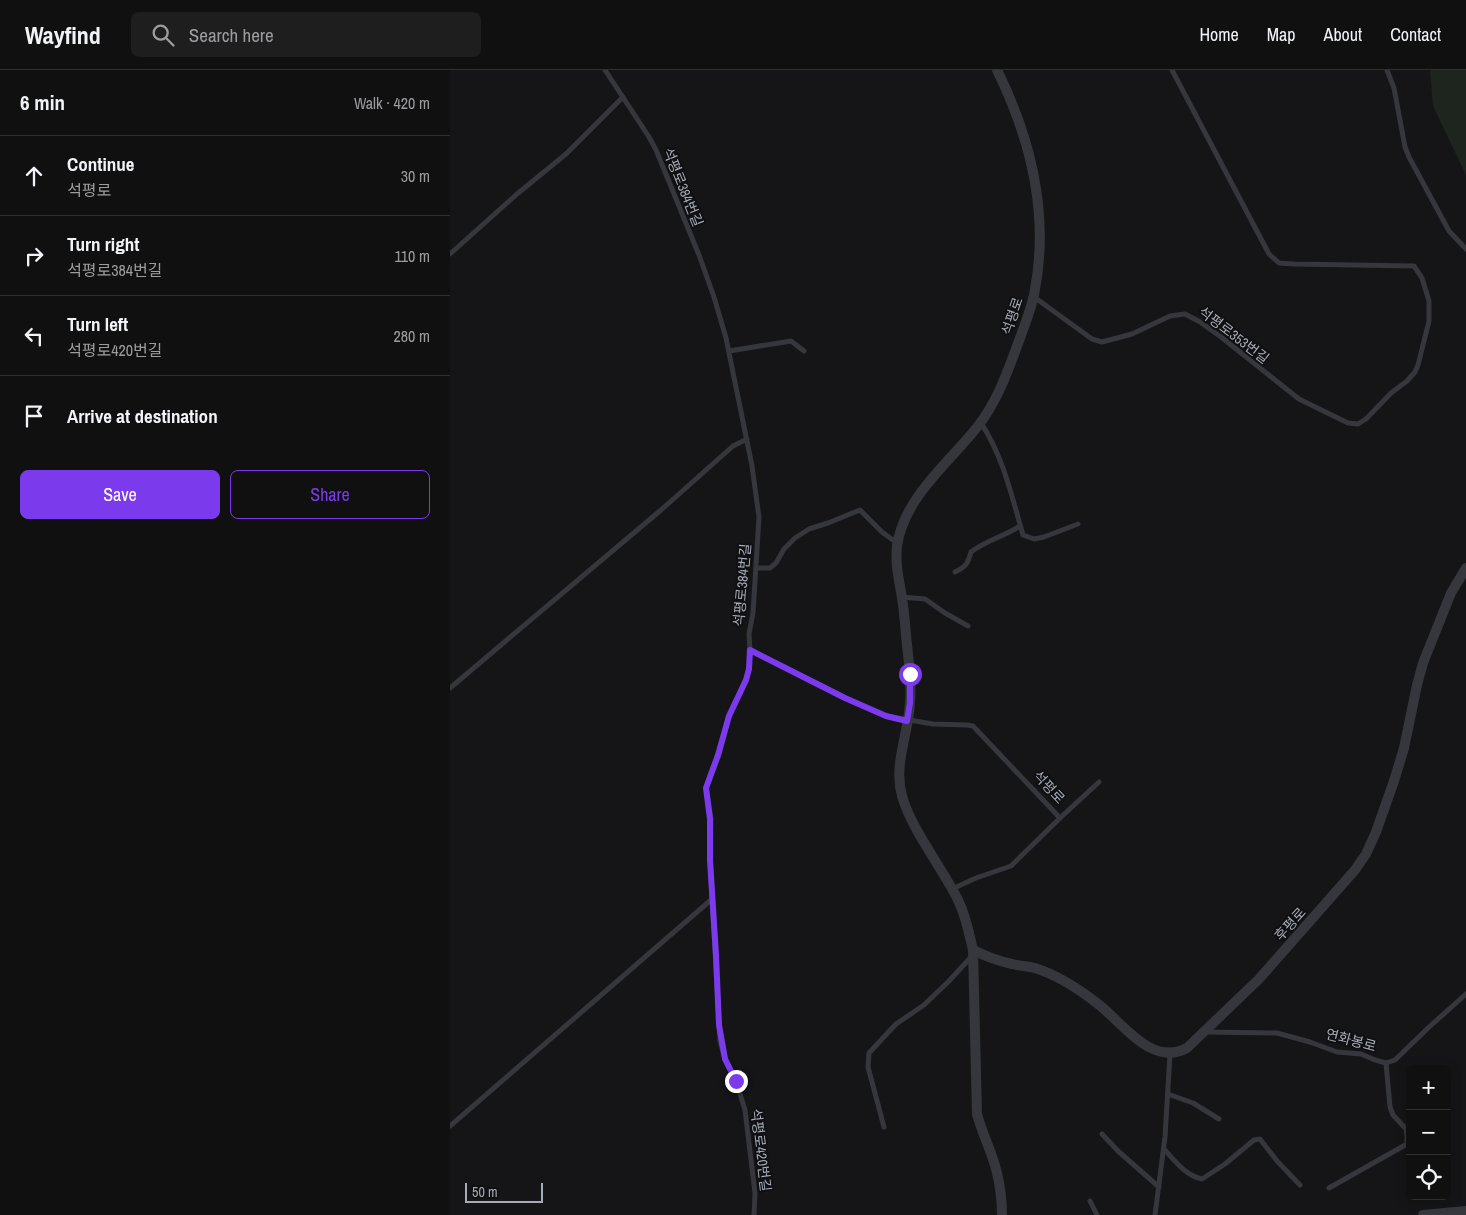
<!DOCTYPE html>
<html lang="en">
<head>
<meta charset="utf-8">
<style>
	body { margin:0; font-family:"Archivo Narrow","Noto Sans KR",sans-serif; background:#1e1e1f; color:#f1f3f6 }
	.controls { position:absolute; right:15px; bottom:15px; display:grid; overflow:hidden; border-radius:8px; box-shadow:0 2px 12px #0003 }
	.controls button { width:45px; height:45px; display:grid; place-items:center; padding:0; border:0; border-bottom:1px solid #303031; background:#101011; color:#f1f3f6; font:25px sans-serif }
	.scale { position:absolute; left:15px; bottom:12px; width:78px; box-sizing:border-box; padding-left:5px; border:2px solid #a6acb7; border-top:0; font-size:14px; line-height:18px; white-space:nowrap; color:#a6acb7; -webkit-text-stroke:4px #101012; paint-order:stroke }
	.stop { position:absolute; width:15px; height:15px; margin:-11px; border:4px solid #7c3aed; border-radius:50%; background:#fff }
	.stop.end { background:#7c3aed; border-color:#fff; box-shadow:0 1px 5px #0008 }
	.list { margin:0; padding:0; list-style:none }
	h2 { display:flex; justify-content:space-between; align-items:center; height:65px; margin:0; padding:0 20px; font-size:21px }
	h2 small { font-size:16px; font-weight:400; color:#9c9d9f }
	.list li { display:grid; grid-template-columns:32px 1fr auto; gap:15px; align-items:center; box-sizing:border-box; height:80px; padding:0 20px; border-top:1px solid #303031 }
	.list b { display:block; font-size:19px; white-space:nowrap }
	.list p { margin:0; font-size:16px; white-space:nowrap; color:#9c9d9f }
	.list em { font-size:16px; font-style:normal; color:#9c9d9f }
	.actions { display:flex; gap:10px; padding:15px 20px }
	.actions a { flex:1; padding:11px 0; border:1px solid #7c3aed; border-radius:8px; text-align:center; font-size:18px; color:#7c3aed }
	.actions .main { background:#7c3aed; color:#fff }
	.icon { flex:none; width:28px; height:28px; fill:none; stroke:currentColor; stroke-width:2; stroke-linecap:round; stroke-linejoin:round }
	.map { position:relative; flex:none; width:1016px; height:1145px; overflow:hidden }
	header { display:flex; align-items:center; gap:30px; box-sizing:border-box; height:70px; padding:0 25px; background:#101011; border-bottom:1px solid #303031 }
	header strong { font-size:24px }
	nav { display:flex; gap:28px; margin-inline-start:auto; font-size:18px }
	.search { width:350px; height:45px; background:#1e1e1f; display:flex; align-items:center; gap:12px; box-sizing:border-box; padding:0 18px; border-radius:8px; color:#9c9d9f; font-size:19px }
	main { display:flex }
	aside { flex:1; background:#101011 }
	.map>svg:first-child { display:block }
	.green { fill:#1d251e }
	.lines { fill:none; stroke-linecap:round; stroke-linejoin:round }
	.lane { stroke:#36373c; stroke-width:5 }
	.street { stroke:#36373c; stroke-width:10 }
	.route { stroke:#7c3aed; stroke-width:6 }
	.labels { text-anchor:middle; stroke-width:4; stroke-linejoin:round; paint-order:stroke }
	.street-label { font-size:14px; fill:#a6acb7; stroke:#101012 }
</style>
</head>
<body>
<header>
<strong>Wayfind</strong>
<div class="search"><svg class="icon" aria-label="search" viewBox="0 0 24 24"><circle cx="10" cy="10" r="6"/><path d="M15 15l6 6"/></svg>Search here</div>
<nav><a>Home</a><a>Map</a><a>About</a><a>Contact</a></nav>
</header>
<main>
<aside>
<h2>6 min<small>Walk · 420 m</small></h2>
<ul class="list">
<li><svg class="icon" aria-label="ahead" viewBox="0 0 24 24"><path d="M12 20V5M6 11l6-6 6 6"/></svg><div><b>Continue</b><p>석평로</p></div><em>30 m</em></li>
<li><svg class="icon" aria-label="right" viewBox="0 0 24 24"><path d="M7 20v-9h11M14 6l5 5-5 5"/></svg><div><b>Turn right</b><p>석평로384번길</p></div><em>110 m</em></li>
<li><svg class="icon" aria-label="left" viewBox="0 0 24 24"><path d="M17 20v-9H6M10 6l-5 5 5 5"/></svg><div><b>Turn left</b><p>석평로420번길</p></div><em>280 m</em></li>
<li><svg class="icon" aria-label="arrive" viewBox="0 0 24 24"><path d="M6 21V4h12l-3 4 3 4H6"/></svg><div><b>Arrive at destination</b></div></li>
</ul>
<div class="actions"><a class="main">Save</a><a>Share</a></div>
</aside>
<div class="map">
<svg width="1016" height="1145" viewBox="0 0 1016 1145">
	<rect width="100%" height="100%" fill="#151517"/>
	<polygon class="green" points="980,0 1016,0 1016,105 983,36"/>
	<g class="lines">
		<g class="lane">
			<polyline points="155,0 199,67 206,80 249,185 264,227 276,268 302,396 309,447 303,543 299,564 300,580 395,628 436,646 483,654 517,655 523,656 610,748 561,796 526,808 502,819"/>
			<polyline points="937,0 944,18 955,77 959,87 999,161 1016,179"/>
			<polyline points="0,184 67,124 116,84 173,27"/>
			<polyline points="584,227 642,269 652,272 682,264 720,246 735,244 750,252 771,267 849,329 898,353 908,354 916,349 941,323 957,311 965,302 968,295 979,251 979,231 972,208 964,196 844,194 829,193 819,184 722,0"/>
			<polyline points="279,281 341,271 354,281"/>
			<path d="M531,353c22,33 31,74 42,112l11,4 10,-2 34,-13"/>
			<polyline points="306,498 320,498 326,493 334,479 345,468 359,459 378,453 410,440 432,462 447,473"/>
			<path d="M505,502c11,-5 13,-9 16,-20 14,-11 34,-16 49,-26"/>
			<polyline points="452,527 475,529 495,543 518,556"/>
			<polyline points="300,580 299,599 296,610 279,646 269,685 256,718 261,749 260,790 270,971 275,989 286,1011 295,1040 305,1123 304,1145"/>
			<polyline points="0,618 211,440 283,376 297,369"/>
			<polyline points="610,748 649,712"/>
			<polyline points="755,962 827,963 860,972 887,982 911,984 925,990 936,993 945,990 978,958 1016,924"/>
			<polyline points="718,1024 743,1033 769,1049"/>
			<polyline points="0,1056 262,829"/>
			<polyline points="434,1057 418,997 419,983 446,954 474,935 499,911 522,886"/>
			<polyline points="652,1064 668,1081 709,1117"/>
			<path d="M714,1079c11,12 22,27 38,30l23,-15 29,-24 6,-1 17,22 23,24"/>
			<polyline points="879,1118 957,1074 957,1066 956,1059 943,1045 940,1037 936,993"/>
			<polyline points="640,1131 647,1145"/>
			<polyline points="705,1145 715,1067 720,984"/>
		</g>
		<g class="street">
			<path d="M547,0c35,71 53,146 37,225 -4,18 -12,37 -18,54 -10,27 -20,54 -38,77 -28,36 -74,71 -81,120 -2,19 2,33 5,52 2,12 3,25 4,37 2,22 6,45 4,67 -1,31 -17,62 -8,94 10,35 40,71 56,104 8,16 11,33 15,50l4,164c5,19 14,36 19,55 4,15 6,31 6,46"/>
			<path d="M523,880c12,6 25,11 39,14 8,2 15,2 23,4 22,7 44,21 63,36 25,19 53,63 89,44l72,-69 96,-109 11,-16 10,-22 18,-51 10,-33 13,-63 6,-22 28,-70 15,-25"/>
			<polyline points="973,1145 1016,1141"/>
		</g>
	</g>
	<g class="lines">
		<polyline class="route" points="286,1011 275,989 269,955 266,885 260,790 260,749 256,718 268,685 279,646 296,610 299,599 300,580 395,628 436,646 457,651 460,633 460,604"/>
	</g>
	<g class="labels">
		<g class="street-label">
			<text transform="translate(233 117) rotate(68)" y="5">석평로384번길</text>
			<text transform="translate(562 246) rotate(-71)" y="5">석평로</text>
			<text transform="translate(784 265) rotate(37)" y="5">석평로353번길</text>
			<text transform="translate(292 515) rotate(-85)" y="5">석평로384번길</text>
			<text transform="translate(599 717) rotate(47)" y="5">석평로</text>
			<text transform="translate(840 854) rotate(-48)" y="5">후평로</text>
			<text transform="translate(901 970) rotate(15)" y="5">연화봉로</text>
			<text transform="translate(311 1080) rotate(83)" y="5">석평로420번길</text>
		</g>
	</g>
</svg>
<div class="controls">
<button>+</button>
<button>−</button>
<button><svg class="icon" aria-label="locate" viewBox="0 0 24 24"><circle cx="12" cy="12" r="6"/><path d="M12 2v4M12 18v4M2 12h4M18 12h4"/></svg></button>
</div>
<div class="scale">50 m</div>
<div class="stop" style="left:460px;top:604px"></div>
<div class="stop end" style="left:286px;top:1011px"></div>
</div>
</main>
</body>
</html>
